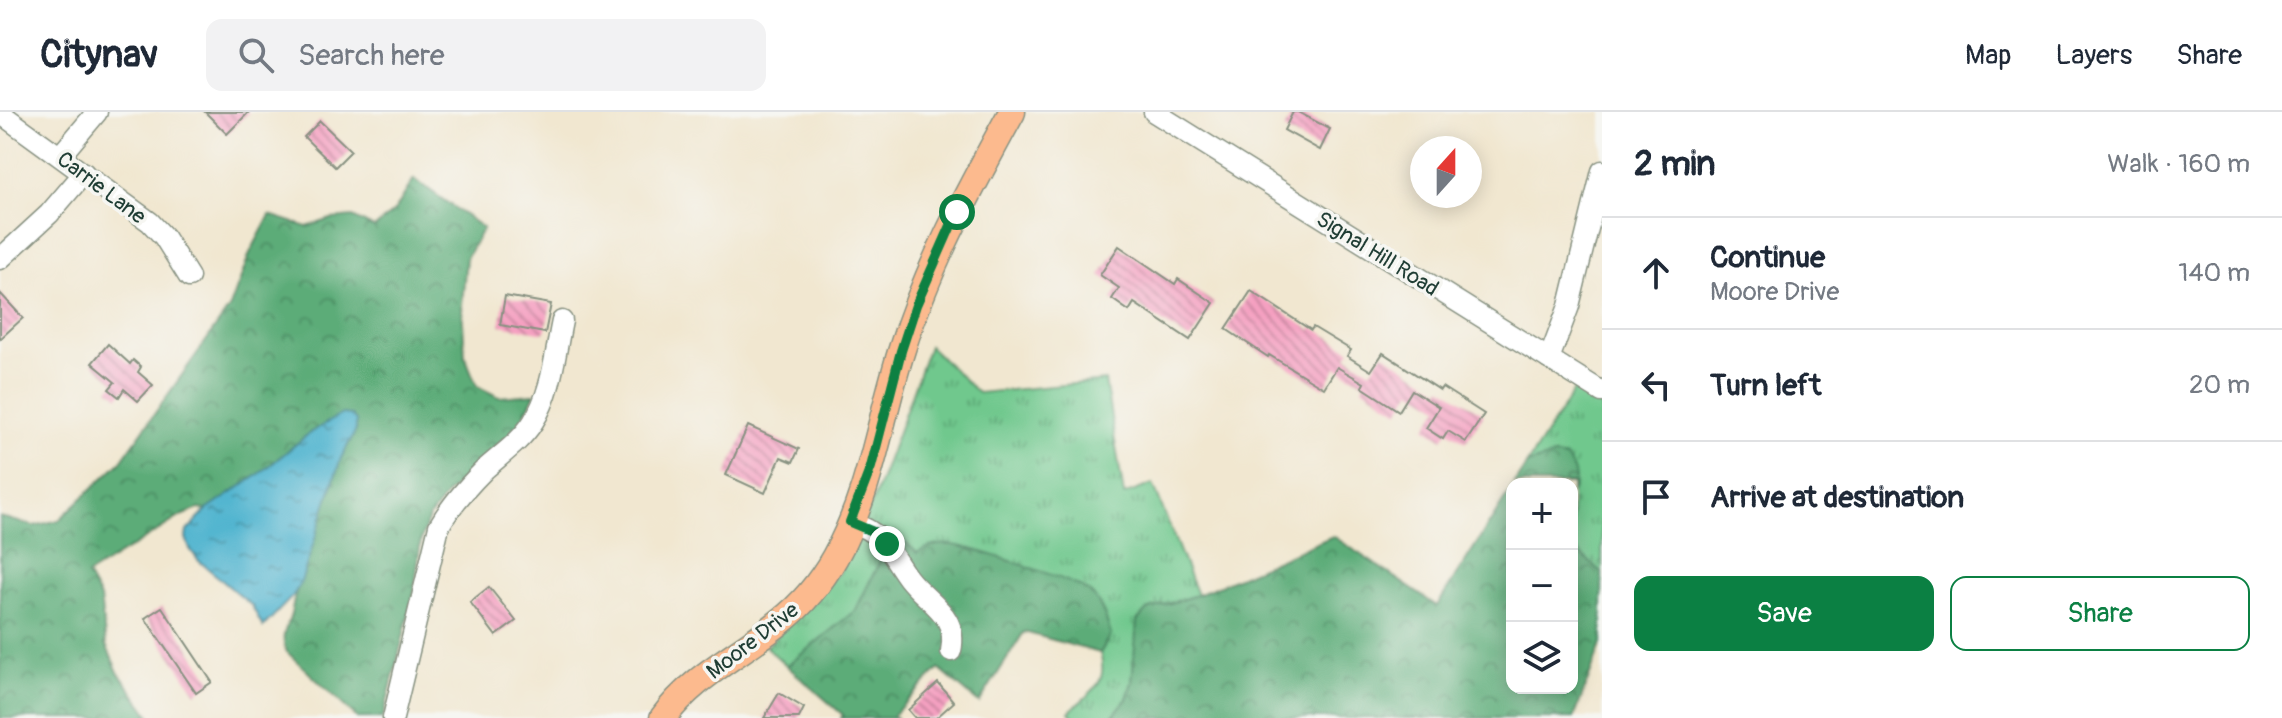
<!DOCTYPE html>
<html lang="en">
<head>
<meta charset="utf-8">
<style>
	body { margin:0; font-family:Pangolin,sans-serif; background:#f2f2f3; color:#1f2937 }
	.controls { position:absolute; right:24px; bottom:24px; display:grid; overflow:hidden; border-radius:16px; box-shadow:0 4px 20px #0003 }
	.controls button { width:72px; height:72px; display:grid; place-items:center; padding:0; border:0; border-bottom:2px solid #e0e1e3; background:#fff; color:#1f2937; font:40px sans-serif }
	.compass { position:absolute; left:1410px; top:24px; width:72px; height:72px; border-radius:50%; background:#fff; box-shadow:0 4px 20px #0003; rotate:21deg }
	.stop { position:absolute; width:24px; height:24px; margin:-18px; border:6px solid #0b8043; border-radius:50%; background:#fff }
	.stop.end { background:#0b8043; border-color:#fff; box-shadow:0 2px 8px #0008 }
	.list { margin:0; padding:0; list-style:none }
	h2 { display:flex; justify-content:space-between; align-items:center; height:104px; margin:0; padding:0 32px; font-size:34px }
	h2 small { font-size:26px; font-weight:400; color:#747a83 }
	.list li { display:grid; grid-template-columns:52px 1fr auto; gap:24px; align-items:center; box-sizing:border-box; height:112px; padding:0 32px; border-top:2px solid #e0e1e3 }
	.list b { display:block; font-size:30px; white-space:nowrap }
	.list p { margin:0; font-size:26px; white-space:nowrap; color:#747a83 }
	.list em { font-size:26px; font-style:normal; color:#747a83 }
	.actions { display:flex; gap:16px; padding:24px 32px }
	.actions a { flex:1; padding:18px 0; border:2px solid #0b8043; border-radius:16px; text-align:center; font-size:28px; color:#0b8043 }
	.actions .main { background:#0b8043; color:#fff }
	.icon { flex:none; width:44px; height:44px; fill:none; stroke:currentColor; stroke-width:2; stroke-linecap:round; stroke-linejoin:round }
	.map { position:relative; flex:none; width:1602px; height:606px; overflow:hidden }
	header { display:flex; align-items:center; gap:48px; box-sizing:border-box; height:112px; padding:0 40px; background:#fff; border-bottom:2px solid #e0e1e3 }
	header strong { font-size:38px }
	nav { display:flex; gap:44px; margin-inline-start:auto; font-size:28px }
	.search { width:560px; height:72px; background:#f2f2f3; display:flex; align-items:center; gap:20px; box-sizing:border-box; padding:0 28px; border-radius:16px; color:#747a83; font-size:30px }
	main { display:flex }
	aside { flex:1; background:#fff }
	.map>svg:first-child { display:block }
	.grass { fill:url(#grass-tufts); stroke:#488260; stroke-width:2 }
	.forest { fill:url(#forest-crowns); stroke:#3e7456; stroke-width:2 }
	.water { fill:url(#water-ripples); stroke:#387882; stroke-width:2 }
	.building { fill:url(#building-back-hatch) }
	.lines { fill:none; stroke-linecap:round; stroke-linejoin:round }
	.minor-casing { stroke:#889282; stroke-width:23 }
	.major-casing { stroke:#889282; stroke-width:29 }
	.minor { stroke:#fff; stroke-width:20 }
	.major { stroke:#fcba8e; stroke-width:26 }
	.route { stroke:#0b8043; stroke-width:10 }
	.labels { text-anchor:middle; stroke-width:7; stroke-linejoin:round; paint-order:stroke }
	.street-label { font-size:22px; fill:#1f3d34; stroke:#f6f6f2 }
</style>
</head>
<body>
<header>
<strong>Citynav</strong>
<div class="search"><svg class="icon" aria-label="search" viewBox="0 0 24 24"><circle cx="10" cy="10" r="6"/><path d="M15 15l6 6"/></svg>Search here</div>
<nav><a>Map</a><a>Layers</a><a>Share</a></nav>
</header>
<main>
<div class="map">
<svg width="1602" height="606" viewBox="0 0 1602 606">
	<defs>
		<pattern id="grass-tufts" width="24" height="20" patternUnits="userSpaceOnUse" patternTransform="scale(2)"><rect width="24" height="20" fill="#70c88d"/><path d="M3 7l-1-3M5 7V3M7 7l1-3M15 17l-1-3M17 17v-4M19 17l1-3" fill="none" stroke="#5ba474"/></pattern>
		<pattern id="forest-crowns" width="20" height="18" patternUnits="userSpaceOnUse" patternTransform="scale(2)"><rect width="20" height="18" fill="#5cac78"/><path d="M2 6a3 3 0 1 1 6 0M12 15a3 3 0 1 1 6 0" fill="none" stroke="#4b8d63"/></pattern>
		<pattern id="water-ripples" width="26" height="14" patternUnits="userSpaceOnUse" patternTransform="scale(2)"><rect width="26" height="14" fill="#50b4cf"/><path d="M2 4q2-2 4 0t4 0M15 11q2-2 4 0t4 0" fill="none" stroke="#4294a9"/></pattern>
		<pattern id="building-back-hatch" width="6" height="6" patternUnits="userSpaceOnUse" patternTransform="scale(2)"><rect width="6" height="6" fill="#f5a0c1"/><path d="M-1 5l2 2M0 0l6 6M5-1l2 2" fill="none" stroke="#c6849e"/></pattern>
	</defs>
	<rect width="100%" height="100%" fill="#f6f6f2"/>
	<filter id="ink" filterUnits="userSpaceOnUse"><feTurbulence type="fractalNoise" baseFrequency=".0125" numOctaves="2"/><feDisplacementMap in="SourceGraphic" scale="16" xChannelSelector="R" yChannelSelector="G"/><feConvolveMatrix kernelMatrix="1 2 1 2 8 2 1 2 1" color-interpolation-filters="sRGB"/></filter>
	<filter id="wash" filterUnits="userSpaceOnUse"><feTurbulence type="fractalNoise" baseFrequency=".006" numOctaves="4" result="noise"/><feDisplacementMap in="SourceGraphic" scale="32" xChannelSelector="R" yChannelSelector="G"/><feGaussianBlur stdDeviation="1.8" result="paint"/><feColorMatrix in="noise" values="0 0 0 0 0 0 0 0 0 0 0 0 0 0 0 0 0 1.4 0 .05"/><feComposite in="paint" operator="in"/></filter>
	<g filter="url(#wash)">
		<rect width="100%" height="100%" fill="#f1e7d0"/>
		<g class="grass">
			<path d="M929,234l49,47 127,-12 19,114 29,-11 44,111 -50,15 -9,10 -6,62 -5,17 -16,19h-37l-5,-6c22,-21 40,-27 31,-59l11,-18 -194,-82 -23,-21 -38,78 -69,56 -21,-19 73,-74 35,-75z"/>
			<polygon points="1576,275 1602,291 1602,461 1572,436 1572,380 1575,374 1566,346 1554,344 1527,352"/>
		</g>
		<g class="forest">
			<path d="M414,67l69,49 -17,30 -4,47 3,51 12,30 22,11 36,-3 -15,30 -72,69 -19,25 -8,21 -7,54 -31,125h-26l-70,-66c-8,-17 0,-23 4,-38 3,-13 3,-21 10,-33l40,-123 15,-28 -45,2 -53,43 -51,35 -8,-1 -16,6 -96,60 13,23 6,47 12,27 34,46h-152v-201l34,9 25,-6 62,-59 109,-154 20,-54 20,-38 37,12 24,-8 22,-2 21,11 21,-18z"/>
			<path d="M1554,344l12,2c8,11 12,21 6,34v-8h-58l13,-20z"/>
			<polygon points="1512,376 1512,576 1572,576 1572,434 1602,461 1602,530 1574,606 1111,606 1127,587 1132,570 1137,509 1147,498 1197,483 1333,424 1437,494"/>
			<path d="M894,420l23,21c11,-7 21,-10 35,-8 20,2 124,36 137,47 13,11 17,27 22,43l-11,18 -76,-21 -45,71 -40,-34 -46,46 3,3h-55l2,-3 -56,-49 69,-56z"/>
		</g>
		<polygon class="water" points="342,302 351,303 356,309 356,318 341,346 301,470 292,485 263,515 252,494 198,448 190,437 186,426 187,419 207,398 258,363 311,320"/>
		<g id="blocks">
			<g class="building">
				<polygon points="205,0 249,0 227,22"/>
				<polygon points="1293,0 1298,0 1330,17 1320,38 1284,18"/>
				<polygon points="320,9 351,39 335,55 304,25"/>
				<polygon points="1119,134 1175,172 1178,167 1214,191 1190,228 1134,191 1129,199 1112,187 1119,176 1100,163"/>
				<polygon points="1251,179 1311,218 1313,215 1351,238 1347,244 1371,259 1383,241 1440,278 1442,275 1484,302 1466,330 1448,319 1443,327 1426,316 1439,295 1412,278 1399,299 1362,275 1364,271 1337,255 1324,276 1269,243 1268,245 1226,217"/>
				<polygon points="0,181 23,206 0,227"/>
				<polygon points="505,184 551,192 545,221 500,213"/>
				<polygon points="108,232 130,252 133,248 141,255 138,260 153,273 138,289 124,277 119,285 109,277 115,270 92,251"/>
				<polygon points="748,314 799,337 793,350 781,345 765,381 726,363"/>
				<polygon points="489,475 516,509 496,524 470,490"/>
				<polygon points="162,495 212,570 196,581 145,506"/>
				<polygon points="938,571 954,590 936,606 915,606 908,598"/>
				<polygon points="779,581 804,596 799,606 764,606"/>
			</g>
		</g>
	</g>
	<g filter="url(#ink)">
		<use href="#blocks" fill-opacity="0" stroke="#889282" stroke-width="2"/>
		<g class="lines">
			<g class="minor-casing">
				<g id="minor">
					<polyline points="1154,0 1602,280"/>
					<polyline points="0,1 150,110 164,125 189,165"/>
					<polyline points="60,44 97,0"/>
					<polyline points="0,147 49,102 84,61"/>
					<polyline points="1549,247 1569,194 1602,59"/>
					<path d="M850,410c36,12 38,29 58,56 19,25 51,36 43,73"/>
					<path d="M393,606l46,-192c12,-21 29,-40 46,-57 17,-15 36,-28 48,-47 19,-29 22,-68 29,-101"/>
				</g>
			</g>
			<g class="major-casing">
				<path id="major" d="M663,606c30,-42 78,-64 117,-96 22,-17 41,-40 55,-65 36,-64 45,-139 67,-208 26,-84 68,-160 110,-237"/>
			</g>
			<use href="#minor" class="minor"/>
			<use href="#major" class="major"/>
		</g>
	</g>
	<g class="lines" filter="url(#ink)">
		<polyline class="route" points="887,432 876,421 850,410 871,355 901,239 916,193 957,100"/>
	</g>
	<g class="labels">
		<g class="street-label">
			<text transform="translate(102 75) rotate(37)" y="8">Carrie Lane</text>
			<text transform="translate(1378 141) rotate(32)" y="8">Signal Hill Road</text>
			<text transform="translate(752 528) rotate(-38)" y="8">Moore Drive</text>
		</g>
	</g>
</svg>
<div class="controls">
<button>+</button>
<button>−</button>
<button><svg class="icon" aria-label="layers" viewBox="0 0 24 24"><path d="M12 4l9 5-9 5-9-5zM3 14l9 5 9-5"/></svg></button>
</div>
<svg class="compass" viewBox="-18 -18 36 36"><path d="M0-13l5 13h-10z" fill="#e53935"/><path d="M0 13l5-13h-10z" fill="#747a83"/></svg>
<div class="stop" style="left:957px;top:100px"></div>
<div class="stop end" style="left:887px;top:432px"></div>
</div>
<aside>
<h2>2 min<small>Walk · 160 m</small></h2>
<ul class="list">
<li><svg class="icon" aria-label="ahead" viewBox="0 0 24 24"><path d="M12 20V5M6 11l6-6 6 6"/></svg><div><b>Continue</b><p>Moore Drive</p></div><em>140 m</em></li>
<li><svg class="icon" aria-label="left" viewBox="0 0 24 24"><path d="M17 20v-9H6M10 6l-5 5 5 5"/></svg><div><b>Turn left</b></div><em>20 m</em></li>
<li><svg class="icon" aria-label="arrive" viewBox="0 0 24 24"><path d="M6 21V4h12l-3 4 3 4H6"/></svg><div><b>Arrive at destination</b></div></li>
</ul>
<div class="actions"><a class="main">Save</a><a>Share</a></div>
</aside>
</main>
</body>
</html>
